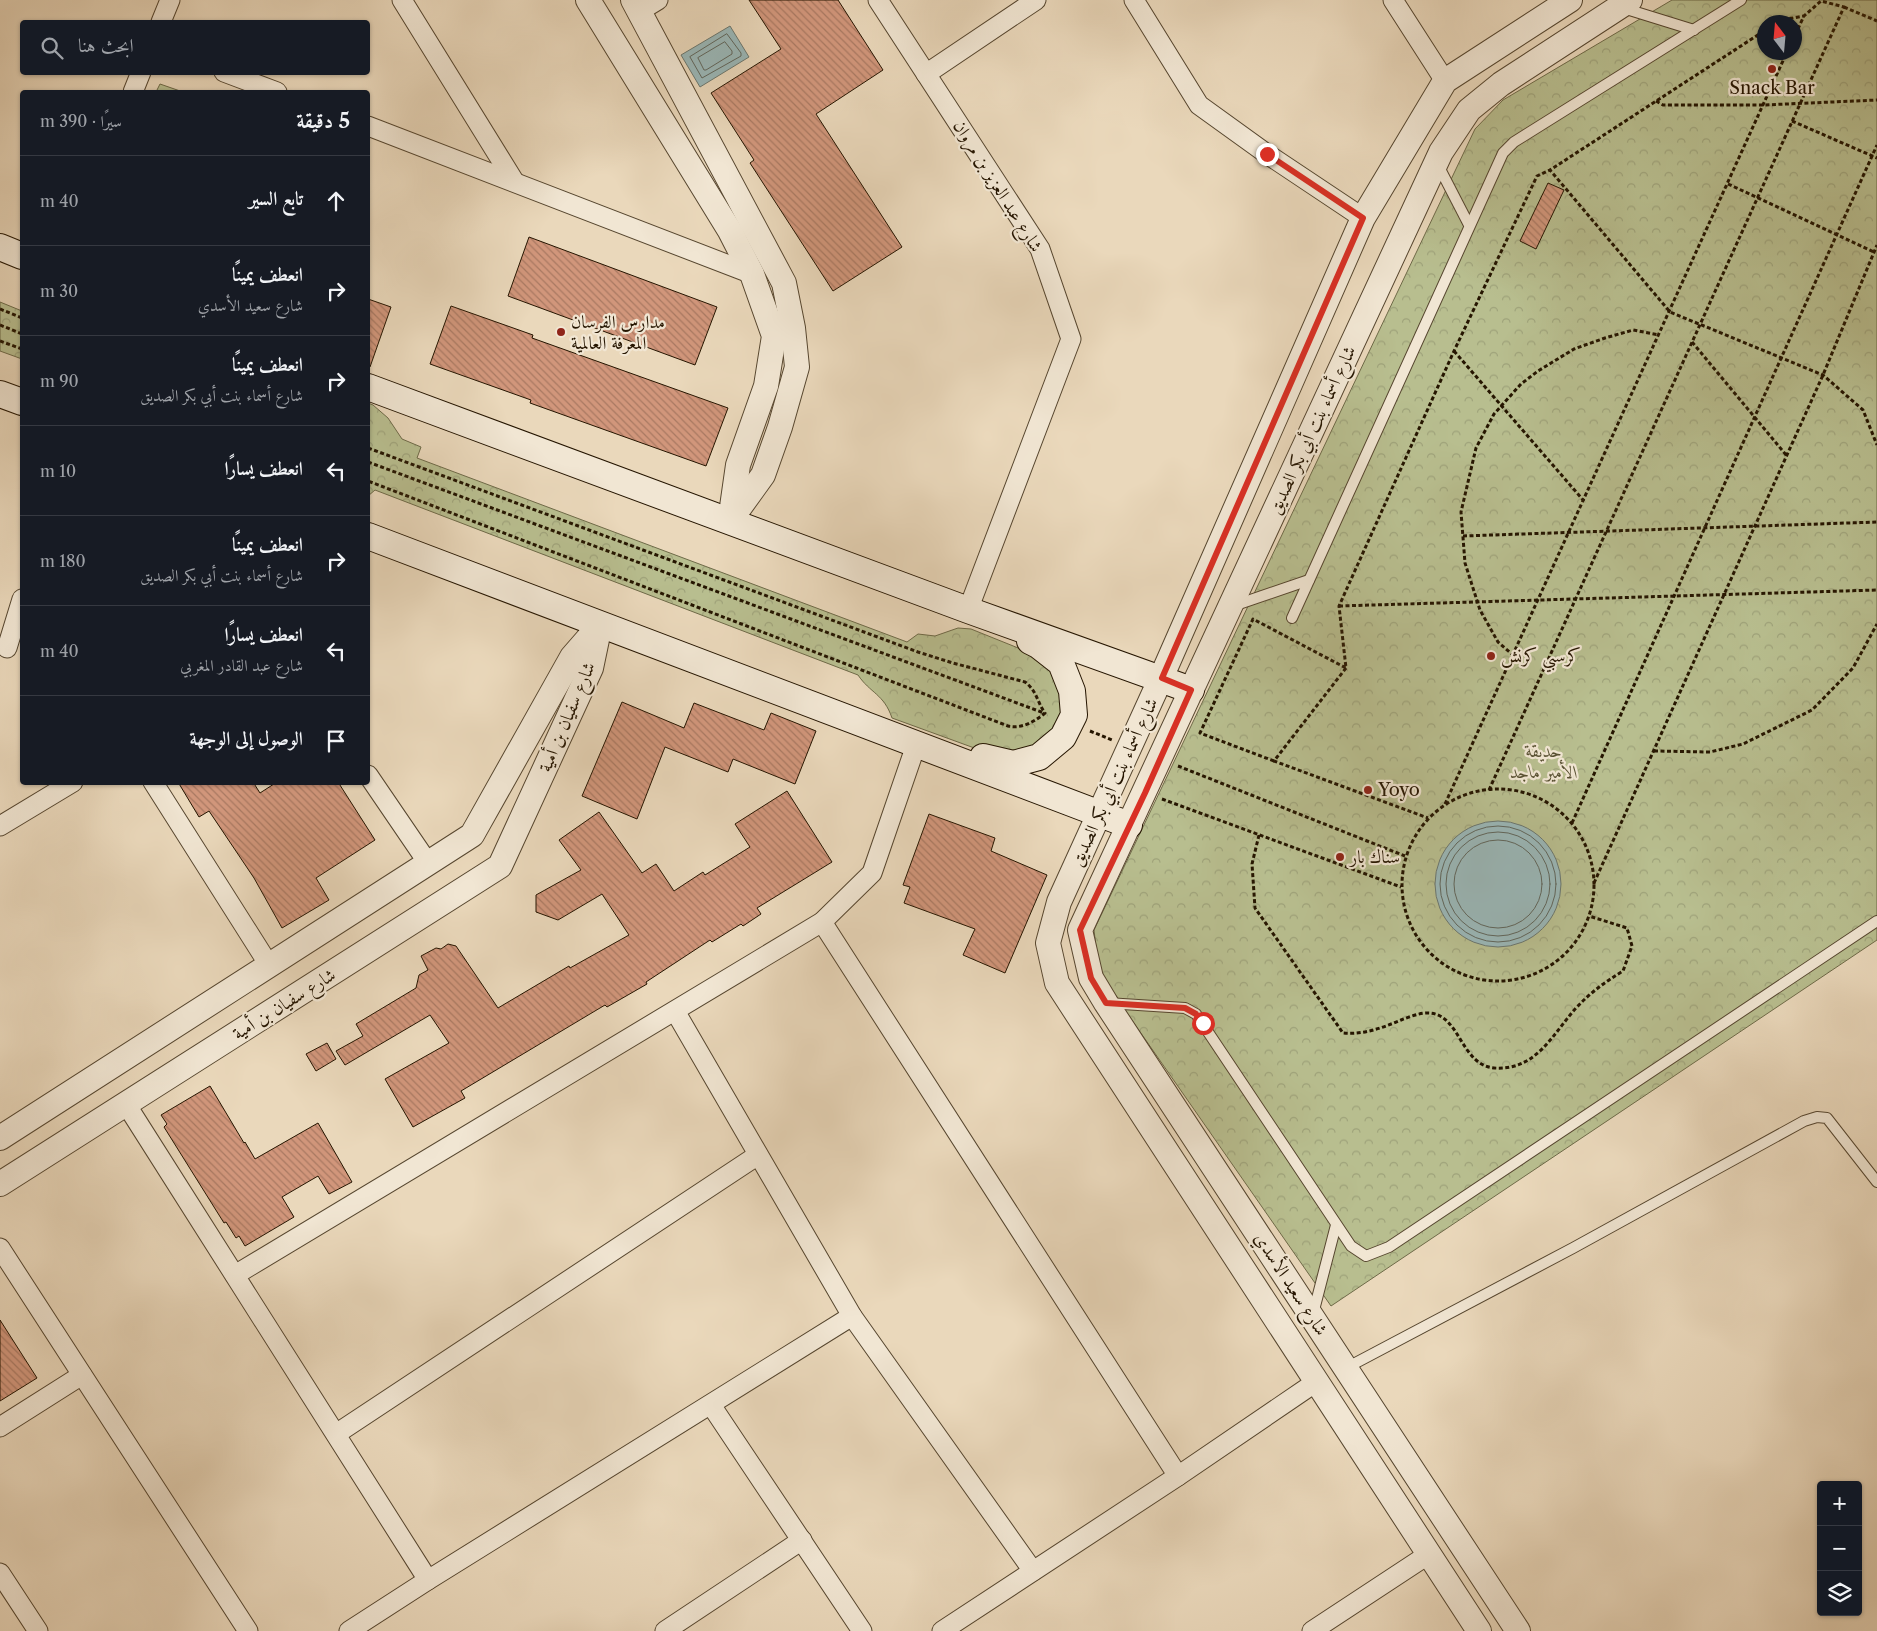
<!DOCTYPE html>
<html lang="ar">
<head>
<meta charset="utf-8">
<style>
	body { margin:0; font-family:"Libre Caslon Text",Amiri,serif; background:#20242c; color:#f1f3f6; direction:rtl }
	.controls { position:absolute; right:15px; bottom:15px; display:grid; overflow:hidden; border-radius:5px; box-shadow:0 1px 4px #0004 }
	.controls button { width:45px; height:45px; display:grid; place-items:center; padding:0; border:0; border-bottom:1px solid #363941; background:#171b24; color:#f1f3f6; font:25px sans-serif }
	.compass { position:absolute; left:1757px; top:15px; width:45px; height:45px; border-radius:50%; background:#171b24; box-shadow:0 1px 4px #0004; rotate:344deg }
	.stop { position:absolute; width:15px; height:15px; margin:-11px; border:4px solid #d93025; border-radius:50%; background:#fff }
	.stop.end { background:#d93025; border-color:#fff; box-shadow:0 1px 5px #0008 }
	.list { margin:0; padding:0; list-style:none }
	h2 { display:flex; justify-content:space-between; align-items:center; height:65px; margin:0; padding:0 20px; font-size:21px }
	h2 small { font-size:16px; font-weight:400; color:#9ea1a6 }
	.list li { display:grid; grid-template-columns:32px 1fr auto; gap:15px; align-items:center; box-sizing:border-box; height:90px; padding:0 20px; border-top:1px solid #363941 }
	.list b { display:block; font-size:19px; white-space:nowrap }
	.list p { margin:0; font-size:16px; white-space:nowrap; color:#9ea1a6 }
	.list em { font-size:16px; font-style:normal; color:#9ea1a6 }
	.icon { flex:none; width:28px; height:28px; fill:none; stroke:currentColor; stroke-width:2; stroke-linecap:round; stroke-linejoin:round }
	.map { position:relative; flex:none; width:1877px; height:1631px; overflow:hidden; direction:ltr }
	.search { position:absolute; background:#171b24; box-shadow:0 1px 4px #0004; left:20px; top:20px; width:350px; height:55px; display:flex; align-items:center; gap:12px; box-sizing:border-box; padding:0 18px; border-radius:5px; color:#9ea1a6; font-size:19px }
	.panel { position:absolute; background:#171b24; box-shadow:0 1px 4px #0004; left:20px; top:90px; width:350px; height:695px; border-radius:5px; direction:rtl }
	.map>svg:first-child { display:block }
	.forest { fill:url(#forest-crowns); stroke:#6e6a48; fill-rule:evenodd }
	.pitch { fill:#b8be8f; stroke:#6e6a48 }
	.water { fill:#9ab8b9; stroke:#6b776f }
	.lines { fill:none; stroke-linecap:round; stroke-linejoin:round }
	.shore { stroke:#60665c; stroke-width:1 }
	.building { fill:url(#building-back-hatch); stroke:#251500 }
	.service-casing { stroke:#56462f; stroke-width:12 }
	.minor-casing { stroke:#56462f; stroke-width:21 }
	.tertiary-casing { stroke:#56462f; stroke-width:26 }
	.secondary-casing { stroke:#251500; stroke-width:28 }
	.path { stroke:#251500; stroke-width:3; stroke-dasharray:4 2.5; stroke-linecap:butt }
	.service { stroke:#f1e6d3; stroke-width:10 }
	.minor { stroke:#f1e6d3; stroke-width:19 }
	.tertiary { stroke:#f1e6d3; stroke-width:24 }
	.secondary { stroke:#f1e6d3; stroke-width:26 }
	.route { stroke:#d93025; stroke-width:6 }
	.poi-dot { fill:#8f2418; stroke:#f1e6d3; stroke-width:2 }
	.labels { text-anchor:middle; stroke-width:4.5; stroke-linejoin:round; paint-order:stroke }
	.poi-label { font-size:18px; fill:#251500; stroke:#f1e6d3; text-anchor:start }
	.street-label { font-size:18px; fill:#251500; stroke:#f1e6d3 }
	.park-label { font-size:18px; font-style:italic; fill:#585032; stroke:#f1e6d3 }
</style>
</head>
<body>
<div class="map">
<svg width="1877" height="1631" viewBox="0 0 1877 1631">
	<defs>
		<pattern id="forest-crowns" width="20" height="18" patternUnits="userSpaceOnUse" patternTransform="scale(1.25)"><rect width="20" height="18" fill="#b8be8f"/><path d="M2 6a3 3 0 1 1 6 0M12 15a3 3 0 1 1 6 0" fill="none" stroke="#9ea27a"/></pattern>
		<pattern id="building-back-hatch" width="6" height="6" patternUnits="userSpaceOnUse" patternTransform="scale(1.25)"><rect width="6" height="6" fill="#d1967b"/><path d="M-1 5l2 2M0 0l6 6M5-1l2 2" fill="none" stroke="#a97962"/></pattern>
	</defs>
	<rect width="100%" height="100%" fill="#ead8bb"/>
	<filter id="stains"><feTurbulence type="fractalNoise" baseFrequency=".004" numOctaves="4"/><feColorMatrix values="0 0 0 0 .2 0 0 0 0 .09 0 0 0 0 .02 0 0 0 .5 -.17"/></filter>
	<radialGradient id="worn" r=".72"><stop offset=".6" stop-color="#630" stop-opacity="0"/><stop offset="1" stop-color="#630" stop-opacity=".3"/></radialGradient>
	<g class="forest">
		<path d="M1672,0h205v940l-546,366 -232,-333 -5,-43 381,-801 28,-29zM1764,22h30v30h-30z"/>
		<polygon points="0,302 22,311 22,359 0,351"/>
		<path d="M368,403l5,2 15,13 14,21 19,8 -4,11 490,184 11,-8 17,2 23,-8 13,1 72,29 17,17 8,32 -14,33 -44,21 -118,-43c-8,-24 -22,-25 -34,-43l-483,-185 -7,6z"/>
	</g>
	<polygon class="pitch" points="160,84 183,92 156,92"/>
	<g class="water">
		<polygon points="730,26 749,57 700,87 681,55"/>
		<circle cx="1498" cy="884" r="63"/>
	</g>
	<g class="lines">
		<g class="shore">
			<polygon points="727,34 741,53 741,56 702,78 690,57"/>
			<polygon points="725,42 732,51 732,54 706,70 704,70 698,58"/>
			<circle cx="1498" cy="884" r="58"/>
			<circle cx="1498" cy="884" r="52"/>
			<circle cx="1498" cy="884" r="44"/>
		</g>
	</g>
	<g class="building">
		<polygon points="749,0 838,0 883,70 816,114 902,247 833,291 750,163 754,160 711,93 781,49"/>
		<polygon points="1548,183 1564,190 1536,249 1520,241"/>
		<polygon points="529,237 717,307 695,365 508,296"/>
		<polygon points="368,299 391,307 370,367 368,366"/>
		<polygon points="451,306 533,335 532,338 728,408 706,466 530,403 531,400 430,364"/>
		<polygon points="622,702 684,728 694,703 764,730 771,713 816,731 795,784 733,759 728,772 665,747 637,819 582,796"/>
		<polygon points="178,782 253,782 260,793 277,782 338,782 375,840 316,878 329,900 282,928 254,878 209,811 199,817"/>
		<polygon points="787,791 832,862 757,908 761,914 743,926 741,924 712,942 710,940 646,982 647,984 607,1007 605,1005 461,1091 465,1098 413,1127 385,1079 449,1043 430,1015 345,1065 336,1051 363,1036 356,1024 416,988 419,975 428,970 421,956 436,948 441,949 448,944 456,946 498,1008 569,966 570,968 629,935 602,894 558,920 536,912 536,895 581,870 559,840 599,812 642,873 656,864 674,891 703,872 705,875 750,847 735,824"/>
		<polygon points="929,814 995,838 991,851 1047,875 1005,973 963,955 975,929 904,903 910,887 903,885"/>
		<polygon points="327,1043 336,1059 316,1071 306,1054"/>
		<polygon points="210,1086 244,1143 245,1142 255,1159 318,1123 352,1182 329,1194 318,1176 282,1197 294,1217 245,1246 239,1236 236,1238 226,1222 224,1223 164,1127 167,1124 161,1115"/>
		<polygon points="0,1320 37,1378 0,1401"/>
	</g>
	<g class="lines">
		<g class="service-casing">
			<g id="service">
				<polyline points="1623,8 1694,30"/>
				<polyline points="1437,163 1469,225"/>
				<polyline points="1233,606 1309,580"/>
				<polyline points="1292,618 1503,153 1514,142 1741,0"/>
				<polyline points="1107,1003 1185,1008 1196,1014 1351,1246 1366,1256 1389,1247 1877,921"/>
				<polyline points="1313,1314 1336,1225"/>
				<polyline points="1346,1368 1573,1248 1804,1121 1817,1117 1827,1118 1877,1182"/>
			</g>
		</g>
		<g class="minor-casing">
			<g id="minor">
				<polyline points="402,0 514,181"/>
				<polyline points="878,0 1040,249 1071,339 968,610"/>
				<polyline points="1134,0 1199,105 1267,154 1363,218"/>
				<polyline points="1393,0 1445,81"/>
				<polyline points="640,11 658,0"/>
				<polyline points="161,22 170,0"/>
				<polyline points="224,72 277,92"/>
				<polyline points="926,74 1036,0"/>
				<polyline points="133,92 141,72"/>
				<polyline points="368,126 752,274"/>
				<polyline points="7,648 22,599"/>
				<polyline points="368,775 428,863"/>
				<polyline points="153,782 269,965"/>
				<polyline points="0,826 73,782"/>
				<polyline points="822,922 1178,1476"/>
				<polyline points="675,1011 852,1316 1033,1571"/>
				<polyline points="126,1104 428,1580"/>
				<polyline points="0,1248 248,1631"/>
				<polyline points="235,1275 822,922 872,873 916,745"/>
				<polyline points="711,1405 862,1631"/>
				<polyline points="0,1427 82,1375"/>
				<polyline points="336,1434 758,1155"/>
				<polyline points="0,1573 38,1631"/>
				<polyline points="349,1631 428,1580 852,1316"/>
				<polyline points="665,1631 802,1540"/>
				<polyline points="942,1631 1178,1476 1316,1382"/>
				<polyline points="1312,1631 1429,1554"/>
			</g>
		</g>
		<g class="tertiary-casing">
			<g id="tertiary">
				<polyline points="588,0 730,231 752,274 774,336 766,386 738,465 730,521"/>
				<polyline points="633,0 784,283 793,328 797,367 780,427 763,475 732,518"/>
				<polyline points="0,1138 472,835 572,657 599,626"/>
				<polyline points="0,1184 500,866 591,668 600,625"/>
				<polyline points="1479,1631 1057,983 1048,943 1059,902 1161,678 1363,218 1445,81 1570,0"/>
				<polyline points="1518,1631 1106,1003 1091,978 1080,930 1441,152 1469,110 1501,84 1630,0"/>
			</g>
		</g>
		<g class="secondary-casing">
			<g id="secondary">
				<polyline points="0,247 22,256"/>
				<polyline points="368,387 968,610 1191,690"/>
				<polyline points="0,394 22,402"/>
				<polyline points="368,536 1129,825"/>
				<polyline points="983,757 1013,764 1039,757 1063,737 1074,715 1072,691 1061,663 1038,645 1030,641"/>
			</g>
		</g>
		<g class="path">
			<polyline points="1844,7 1877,21"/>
			<polyline points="1777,22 1781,20 1804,16"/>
			<polyline points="1764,31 1550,170 1670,312 1823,375 1863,410 1877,445"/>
			<polyline points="1656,101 1663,105 1764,105 1877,100"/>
			<polyline points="1792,121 1877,158"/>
			<polyline points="1728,184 1874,252"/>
			<polyline points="0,309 22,318"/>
			<polyline points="0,325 22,334"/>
			<polyline points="0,341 22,349"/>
			<polyline points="1692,342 1787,456"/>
			<polyline points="1454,351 1584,501"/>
			<path d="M368,448l550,204 35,11 72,19c12,9 12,20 20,31 -11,9 -23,16 -37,13l-640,-245"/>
			<polyline points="368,462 1044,713"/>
			<polyline points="1463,536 1877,522"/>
			<polyline points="1339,606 1877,590"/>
			<polyline points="1514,656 1498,642 1480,610 1465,563 1461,512 1476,448 1494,414 1521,384 1538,371 1574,349 1605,338 1633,330 1659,335"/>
			<polyline points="1346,668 1274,761 1428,818"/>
			<polyline points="1090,731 1112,740"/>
			<polyline points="1654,751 1710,752 1743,744 1812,710 1853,668 1877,624"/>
			<polyline points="1274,761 1200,733 1253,619 1346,668 1339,606 1454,351 1537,176 1550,170"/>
			<polyline points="1178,766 1405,856"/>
			<circle cx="1498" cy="885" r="96"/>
			<polyline points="1489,790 1844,7 1821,1 1804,16 1794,37"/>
			<polyline points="1162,799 1401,887"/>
			<polyline points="1445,804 1787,52"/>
			<polyline points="1572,823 1877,145"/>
			<path d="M1259,835l-7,29 3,44 88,125c20,2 39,-5 58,-13 8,-3 18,-7 26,-7 33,-1 33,52 67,55 42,3 58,-33 82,-60 15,-16 29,-26 47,-37l9,-25 -5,-18 -38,-12"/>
			<polyline points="1594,883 1823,375 1877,245"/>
		</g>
		<use href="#service" class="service"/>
		<use href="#minor" class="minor"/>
		<use href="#tertiary" class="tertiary"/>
		<use href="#secondary" class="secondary"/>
	</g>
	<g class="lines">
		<polyline class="route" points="1203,1023 1196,1014 1185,1008 1106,1003 1091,978 1080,930 1145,793 1191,690 1162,678 1363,218 1267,154"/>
	</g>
	<g class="poi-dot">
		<circle cx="1772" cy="69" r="5"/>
		<circle cx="561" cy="332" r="5"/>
		<circle cx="1491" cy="656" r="5"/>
		<circle cx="1368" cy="790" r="5"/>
		<circle cx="1340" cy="857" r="5"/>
	</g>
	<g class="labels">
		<g class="poi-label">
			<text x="1772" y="94" text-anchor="middle">Snack Bar</text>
			<text x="571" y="328">مدارس الفرسان<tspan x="571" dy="21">المعرفة العالمية</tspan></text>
			<text x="1501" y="662">كرسبي كرنش</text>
			<text x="1378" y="796">Yoyo</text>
			<text x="1350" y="863">سناك بار</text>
		</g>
		<g class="street-label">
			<text transform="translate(998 186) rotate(58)" y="6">شارع عبد العزيز بن مروان</text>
			<text transform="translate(1312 430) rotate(-65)" y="6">شارع أسماء بنت أبي بكر الصديق</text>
			<text transform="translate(567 717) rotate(-67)" y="6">شارع سفيان بن أمية</text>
			<text transform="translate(1114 782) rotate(-65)" y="6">شارع أسماء بنت أبي بكر الصديق</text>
			<text transform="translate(284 1004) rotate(-32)" y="6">شارع سفيان بن أمية</text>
			<text transform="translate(1291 1284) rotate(57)" y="6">شارع سعيد الأسدي</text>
		</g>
		<g class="park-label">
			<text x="1544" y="757">حديقة<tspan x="1544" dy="21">الأمير ماجد</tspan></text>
		</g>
	</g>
	<rect width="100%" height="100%" filter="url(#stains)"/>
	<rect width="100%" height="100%" fill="url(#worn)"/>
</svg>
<div class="controls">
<button>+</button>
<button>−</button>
<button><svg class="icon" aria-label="layers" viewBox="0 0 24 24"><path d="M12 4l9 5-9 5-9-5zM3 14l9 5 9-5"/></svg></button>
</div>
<svg class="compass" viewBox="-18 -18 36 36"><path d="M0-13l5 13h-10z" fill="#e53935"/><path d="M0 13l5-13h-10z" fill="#9ea1a6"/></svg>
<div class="stop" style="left:1203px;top:1023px"></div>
<div class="stop end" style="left:1267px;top:154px"></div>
<div class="search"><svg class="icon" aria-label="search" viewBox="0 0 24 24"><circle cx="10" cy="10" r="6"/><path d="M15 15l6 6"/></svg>ابحث هنا</div>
<section class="panel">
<h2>5 دقيقة<small>سيرًا · 390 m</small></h2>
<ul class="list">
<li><svg class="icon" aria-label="ahead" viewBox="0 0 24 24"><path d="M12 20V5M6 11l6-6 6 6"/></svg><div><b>تابع السير</b></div><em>40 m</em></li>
<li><svg class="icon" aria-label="right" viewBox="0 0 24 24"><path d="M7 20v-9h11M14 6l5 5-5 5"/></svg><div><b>انعطف يمينًا</b><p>شارع سعيد الأسدي</p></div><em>30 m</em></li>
<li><svg class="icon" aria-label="right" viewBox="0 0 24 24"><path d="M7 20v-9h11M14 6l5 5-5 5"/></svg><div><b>انعطف يمينًا</b><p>شارع أسماء بنت أبي بكر الصديق</p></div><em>90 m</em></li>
<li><svg class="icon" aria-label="left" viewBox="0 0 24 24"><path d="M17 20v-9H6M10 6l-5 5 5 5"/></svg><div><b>انعطف يسارًا</b></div><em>10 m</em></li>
<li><svg class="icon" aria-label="right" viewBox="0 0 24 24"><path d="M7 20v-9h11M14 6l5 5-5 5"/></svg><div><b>انعطف يمينًا</b><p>شارع أسماء بنت أبي بكر الصديق</p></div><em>180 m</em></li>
<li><svg class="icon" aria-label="left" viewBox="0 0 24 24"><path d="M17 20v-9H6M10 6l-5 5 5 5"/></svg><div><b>انعطف يسارًا</b><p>شارع عبد القادر المغربي</p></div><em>40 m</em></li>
<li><svg class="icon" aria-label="arrive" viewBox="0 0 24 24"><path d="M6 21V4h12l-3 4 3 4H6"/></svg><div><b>الوصول إلى الوجهة</b></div></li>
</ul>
</section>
</div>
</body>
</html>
